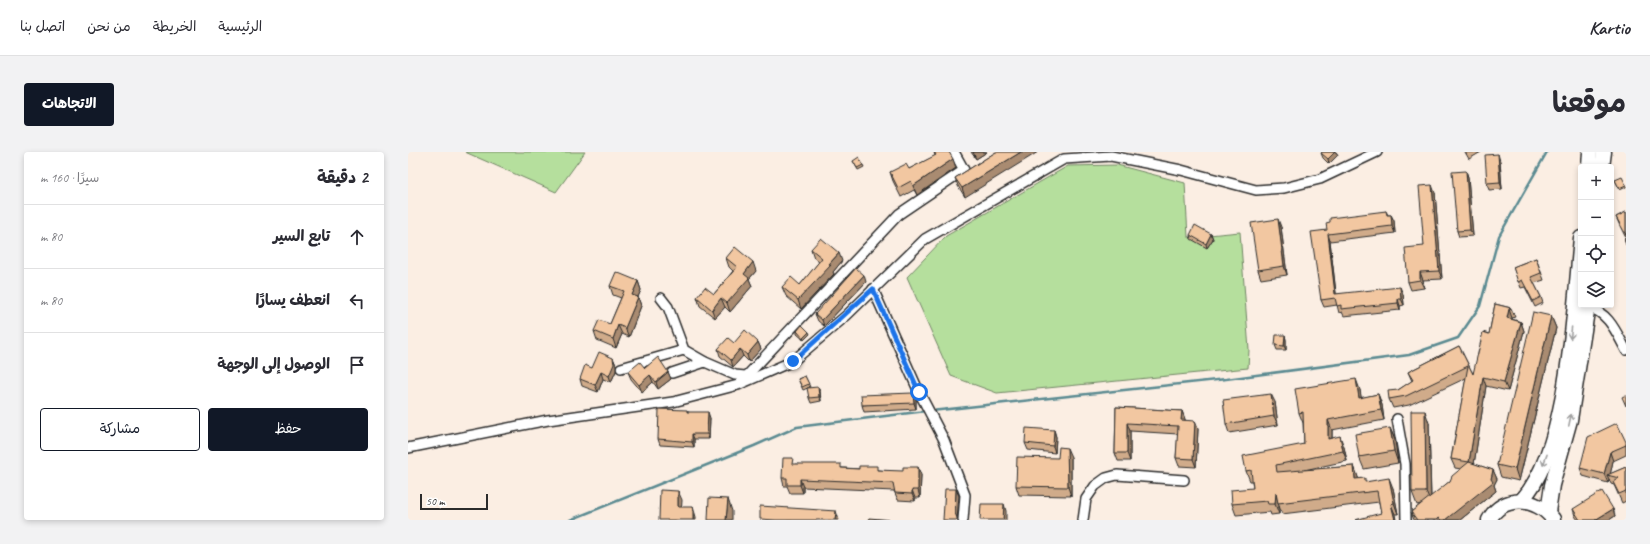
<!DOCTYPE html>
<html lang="ar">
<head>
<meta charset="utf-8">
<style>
	body { margin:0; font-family:Caveat,"Playpen Sans Arabic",sans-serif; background:#f2f2f3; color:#2b2b33; direction:rtl }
	.controls { position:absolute; right:12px; top:12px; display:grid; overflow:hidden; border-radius:4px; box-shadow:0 2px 6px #0003 }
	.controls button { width:36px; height:36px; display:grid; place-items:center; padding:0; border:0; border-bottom:1px solid #e1e1e2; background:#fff; color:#2b2b33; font:20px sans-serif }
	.scale { position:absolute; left:12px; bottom:10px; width:68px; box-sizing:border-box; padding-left:4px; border:2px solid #2b2b2b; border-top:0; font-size:11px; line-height:14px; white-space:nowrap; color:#2b2b2b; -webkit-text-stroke:3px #fff; paint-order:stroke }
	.stop { position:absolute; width:12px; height:12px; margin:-9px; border:3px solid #1a73e8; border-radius:50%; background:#fff }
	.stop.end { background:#1a73e8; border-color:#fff; box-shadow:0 1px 4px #0008 }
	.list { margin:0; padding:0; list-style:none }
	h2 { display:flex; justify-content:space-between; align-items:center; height:52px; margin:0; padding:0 16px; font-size:17px }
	h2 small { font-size:13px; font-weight:400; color:#7c7c81 }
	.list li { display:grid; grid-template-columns:26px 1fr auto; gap:12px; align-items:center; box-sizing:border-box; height:64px; padding:0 16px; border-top:1px solid #e1e1e2 }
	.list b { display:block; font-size:15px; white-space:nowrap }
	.list em { font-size:13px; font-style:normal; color:#7c7c81 }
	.actions { display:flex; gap:8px; padding:12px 16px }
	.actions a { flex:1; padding:9px 0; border:1px solid #111827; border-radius:4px; text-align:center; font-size:14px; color:#111827 }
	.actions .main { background:#111827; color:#fff }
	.icon { flex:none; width:22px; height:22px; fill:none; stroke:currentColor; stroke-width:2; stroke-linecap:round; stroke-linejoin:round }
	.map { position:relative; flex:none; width:1218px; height:368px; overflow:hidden; direction:ltr; border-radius:4px }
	header { display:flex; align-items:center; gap:24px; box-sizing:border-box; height:56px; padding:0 20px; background:#fff; border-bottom:1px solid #e1e1e2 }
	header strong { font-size:19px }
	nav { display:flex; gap:22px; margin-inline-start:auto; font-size:14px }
	.intro { display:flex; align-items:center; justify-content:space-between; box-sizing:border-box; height:96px; padding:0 24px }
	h1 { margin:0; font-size:28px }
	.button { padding:10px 18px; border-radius:4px; background:#111827; color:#fff; font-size:14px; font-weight:700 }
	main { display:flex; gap:24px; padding:0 24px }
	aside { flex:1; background:#fff; border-radius:4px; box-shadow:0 2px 6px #0003 }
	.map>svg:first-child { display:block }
	.green { fill:#b5df9d; stroke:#708564 }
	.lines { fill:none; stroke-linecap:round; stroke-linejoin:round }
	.stream { stroke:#5a8a91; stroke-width:2.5 }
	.street-casing { stroke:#2b2b2b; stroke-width:12 }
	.primary-casing { stroke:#2b2b2b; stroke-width:17 }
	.street { stroke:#fff; stroke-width:9 }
	.primary { stroke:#fff; stroke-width:14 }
	.wall { fill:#d0ab8a; stroke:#2b2b2b }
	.shaded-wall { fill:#a98b71; stroke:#2b2b2b }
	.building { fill:#f2c7a1; stroke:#2b2b2b }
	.oneway { stroke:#a0a0a0 }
	.route { stroke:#1a73e8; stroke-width:5 }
</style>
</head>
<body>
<header>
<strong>Kartio</strong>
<nav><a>الرئيسية</a><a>الخريطة</a><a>من نحن</a><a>اتصل بنا</a></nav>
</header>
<div class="intro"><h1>موقعنا</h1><a class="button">الاتجاهات</a></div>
<main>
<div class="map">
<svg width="1218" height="368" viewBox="0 0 1218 368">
	<rect width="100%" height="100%" fill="#fbeee3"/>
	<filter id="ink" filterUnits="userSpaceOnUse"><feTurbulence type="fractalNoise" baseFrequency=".025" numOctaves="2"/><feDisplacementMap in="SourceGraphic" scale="8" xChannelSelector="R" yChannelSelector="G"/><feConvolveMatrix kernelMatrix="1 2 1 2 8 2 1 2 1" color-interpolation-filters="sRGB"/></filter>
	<g filter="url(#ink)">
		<g class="green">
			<polygon points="57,0 177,0 148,40"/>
			<polygon points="709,13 777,31 780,85 832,80 841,198 840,216 589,241 543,224 499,125 538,84 660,14"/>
		</g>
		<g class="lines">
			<g class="stream">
				<polyline points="523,259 818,227 1001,203 1050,186 1072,154 1091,84 1139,0"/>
				<polyline points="162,368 346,294 389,275 518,259"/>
			</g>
			<g class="street-casing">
				<g id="street">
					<polyline points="465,137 511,240 536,288 557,343 555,368"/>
					<polyline points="253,146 260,155 276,198 297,210 327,223 337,224"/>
					<path d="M1180,155c21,6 28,25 38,43"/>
					<polyline points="213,216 276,198"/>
					<polyline points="264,221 297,210"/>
					<polyline points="332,231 491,62 556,18 546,0"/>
					<polyline points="989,267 997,312 998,368"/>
					<polyline points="0,296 140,268 265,250 330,233 385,209 439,163 517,87 656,7 703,4 773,18 848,38 876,36 912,27 969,0"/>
					<polyline points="675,368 678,347 687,334 698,326 709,323 776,328"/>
				</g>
			</g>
			<g class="primary-casing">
				<g id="primary">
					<polyline points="1181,15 1182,0"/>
					<polyline points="1194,15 1196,0"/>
					<path d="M1113,349c48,-51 53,-193 60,-263"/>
					<polyline points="1140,360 1144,333 1162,268 1180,153"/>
					<path d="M1081,368c14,-26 48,-23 64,-1"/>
				</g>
			</g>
			<use href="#street" class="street"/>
			<use href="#primary" class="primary"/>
		</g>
		<g class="wall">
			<polygon points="526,0 548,16 509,43 506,38 493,45 485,29 482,20 501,17 527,4"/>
			<polygon points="563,0 579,0 568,7"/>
			<polygon points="588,0 557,45 550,34 547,26"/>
			<polygon points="914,0 928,0 930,3 921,12 915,6 913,1"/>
			<polygon points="1057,0 1073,0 1061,7"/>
			<polygon points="445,9 455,13 456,15 450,18"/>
			<polygon points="1092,9 1094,37 1081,38 1079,31"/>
			<polygon points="1058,19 1060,25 1065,84 1051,85 1049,79"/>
			<polygon points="1207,28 1218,32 1218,35 1212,38"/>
			<polygon points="1027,41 1034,127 1015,128 1016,136 1003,138 1000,130 1016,94"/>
			<polygon points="978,59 980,63 983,63 986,69 987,81 922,89 928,142 995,142 996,153 992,154 992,158 936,164 934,160 931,161 929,153 916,155 913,148 919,78"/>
			<polygon points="1218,60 1218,93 1216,87 1218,86 1212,74 1208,65"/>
			<polygon points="873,75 879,123 853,127 850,118"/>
			<polygon points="803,82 805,87 799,96 783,87 782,83"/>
			<polygon points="403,97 434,109 425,120 426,122 393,157 378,144 374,135 392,133 411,110 406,106"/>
			<polygon points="318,106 348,119 341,127 344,134 322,160 317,155 307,166 292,154 289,145 306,142 325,119 321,115"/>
			<polygon points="1128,106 1136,128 1126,131 1133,145 1135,151 1127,155 1117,135 1113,136 1105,115"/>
			<polygon points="230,129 233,138 230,145 233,154 221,185 214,182 208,196 189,188 186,179 202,172 213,146 205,143 202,134"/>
			<polygon points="458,130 416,174 410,169 407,162"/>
			<polygon points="1087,152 1103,156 1107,165 1104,166 1104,167 1113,170 1116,179 1100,239 1078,234 1066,312 1085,318 1089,327 1086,333 1088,339 1052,368 1006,368 1003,360 1013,352 1009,353 1004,340 1021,271 1023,345 1042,329 1053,317 1047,316 1043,307 1058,226 1001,253 985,256 981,247 990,238 1004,229 1000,220 1051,194 1065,222 1081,182"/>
			<polygon points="1143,164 1148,176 1111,329 1093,325 1089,313"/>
			<polygon points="389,179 402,182 396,188 389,182"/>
			<polygon points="877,183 878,188 878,198 869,198 867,193"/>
			<polygon points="350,190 353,197 341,210 335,204 325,215 312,204 310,197 326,191"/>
			<polygon points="205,206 208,213 208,219 203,230 195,227 190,240 174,234 172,227 184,216"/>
			<polygon points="237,216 260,220 263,227 250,237 245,230 234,240 223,227 220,220"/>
			<polygon points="397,224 402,235 395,238 390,227"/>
			<polygon points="952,238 953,246 970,242 974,253 976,268 924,278 924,286 936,295 939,309 896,318 946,314 950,326 958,329 985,336 990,362 987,362 973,361 971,350 874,362 871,354 871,362 863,363 862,360 828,363 824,352 845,336 844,329 842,329 838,319 896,292 895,271 891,261"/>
			<polygon points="412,239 413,249 403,251 401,246"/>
			<polygon points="508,248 508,257 456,260 454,253"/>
			<polygon points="867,250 870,273 821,281 818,272"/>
			<polygon points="708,255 774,259 777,268 790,277 788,315 771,314 768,306 770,282 722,279 722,309 710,309 707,301"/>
			<polygon points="279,258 280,260 302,266 301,287 286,287 286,295 252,293 250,287"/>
			<polygon points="982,276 987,288 990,311 956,317 951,305"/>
			<polygon points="646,278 648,285 647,301 620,298 617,291"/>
			<polygon points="1218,290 1218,303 1205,309 1202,322 1218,315 1218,349 1214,351 1206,333 1203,332 1201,327 1200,331 1175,324 1172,316"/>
			<polygon points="663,305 663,344 611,343 608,334 650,306"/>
			<polygon points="387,312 435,316 471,318 513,323 512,346 507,346 507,349 490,348 486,339 395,335 395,341 382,341 379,334 376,334 374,326"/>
			<polygon points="1165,357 1205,357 1207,364 1201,368 1170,368 1167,364"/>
		</g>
		<g class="shaded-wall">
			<polygon points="565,0 579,0 568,7"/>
			<polygon points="613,0 630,0 557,45 554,36"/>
			<polygon points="927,0 928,0 930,3 921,12 920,7"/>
			<polygon points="1090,2 1092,9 1094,37 1092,30"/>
			<polygon points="545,7 548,16 509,43 505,34"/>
			<polygon points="1058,19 1060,25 1065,84 1062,78"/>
			<polygon points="1024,33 1027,41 1034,127 1031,119"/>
			<polygon points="983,63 986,69 987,81 984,74"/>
			<polygon points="870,67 873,75 879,123 876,114"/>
			<polygon points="803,82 805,87 799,96 798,92"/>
			<polygon points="920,82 922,89 929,149 927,142"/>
			<polygon points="431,101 434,109 425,120 426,122 393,157 390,148"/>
			<polygon points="345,110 348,119 341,127 344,134 322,160 319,151 336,122"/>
			<polygon points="1012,120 1015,128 1016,136 1012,128"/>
			<polygon points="456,123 458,130 416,174 414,168"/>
			<polygon points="230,129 233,138 227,152 224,143"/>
			<polygon points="992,135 995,142 996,153 993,147"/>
			<polygon points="230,145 233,154 221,185 217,176"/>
			<polygon points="313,146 317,155 307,166 304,158"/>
			<polygon points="990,147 992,154 992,158 990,151"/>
			<polygon points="1101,157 1104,166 1102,175 1099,166"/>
			<polygon points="1143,164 1148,176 1111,329 1107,317"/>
			<polygon points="1113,170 1116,179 1100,239 1096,230"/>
			<polygon points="210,173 214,182 208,196 205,187"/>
			<polygon points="401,180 402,182 396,188 395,186"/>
			<polygon points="877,183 878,188 878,198 876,194"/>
			<polygon points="350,190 353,197 341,210 339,203"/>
			<polygon points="332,197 335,204 325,215 323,208"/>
			<polygon points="205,206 208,213 208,219 203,230 201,224"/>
			<polygon points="193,220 195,227 190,240 187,233"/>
			<polygon points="260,220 263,227 250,237 248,230"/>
			<polygon points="242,223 245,230 234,240 231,233"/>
			<polygon points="1075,225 1078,234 1065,319 1061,310"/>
			<polygon points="948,227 952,238 955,256 951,246"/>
			<polygon points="410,235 412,239 413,249 411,245"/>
			<polygon points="505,241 508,248 508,257 506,251"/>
			<polygon points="863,242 867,250 870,273 866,264"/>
			<polygon points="970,242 974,253 976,268 973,258"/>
			<polygon points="774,259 777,267 776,276 773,268"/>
			<polygon points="1017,259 1021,271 1023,352 1018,340"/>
			<polygon points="300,260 302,266 301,287 299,282"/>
			<polygon points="920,268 924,278 924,297 920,287"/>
			<polygon points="787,269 790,277 788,315 785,307"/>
			<polygon points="719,271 722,279 722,309 719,301"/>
			<polygon points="982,276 987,288 990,311 986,299"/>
			<polygon points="646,278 648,285 647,301 645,294"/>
			<polygon points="284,282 286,287 286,295 284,290"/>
			<polygon points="932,284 936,295 939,309 935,299"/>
			<polygon points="659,296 663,305 663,344 660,335"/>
			<polygon points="1202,300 1205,309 1202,324 1199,323 1201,327 1200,331 1196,322"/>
			<polygon points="946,314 950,325 951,337 947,327"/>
			<polygon points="510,315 513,323 512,346 510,338"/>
			<polygon points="1085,318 1089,327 1086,333 1088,339 1052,368 1037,368 1083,327"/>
			<polygon points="981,326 985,336 990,362 986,351"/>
			<polygon points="392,327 395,335 395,341 392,333"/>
			<polygon points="548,337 551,344 549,368 547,361"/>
			<polygon points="504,338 507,346 507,349 504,342"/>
			<polygon points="270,339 274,348 273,364 270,355"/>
			<polygon points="868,341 871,354 871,362 867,352"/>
			<polygon points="320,347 324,359 324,368 318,368"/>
			<polygon points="596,352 598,359 598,368 595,368"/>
			<polygon points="983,352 987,362 988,368 987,368"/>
			<polygon points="285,355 288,365 288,368 285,368"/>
			<polygon points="1205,357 1207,364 1201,368 1187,368"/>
			<polygon points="428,359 431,368 427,368"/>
		</g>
		<g class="building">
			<polygon points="526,0 541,0 545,7 505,34 503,29 490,36 482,20 498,12 501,17 528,3"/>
			<polygon points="588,0 613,0 554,36 547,26"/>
			<polygon points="914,0 927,0 920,7 913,1"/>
			<polygon points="1090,2 1092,30 1079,31 1077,3"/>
			<polygon points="451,5 455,13 449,16 445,9"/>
			<polygon points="1058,19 1062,78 1049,79 1044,20"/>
			<polygon points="1214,25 1218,33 1211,36 1207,28"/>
			<polygon points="1024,33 1031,119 1012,120 1012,128 1000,130 997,96 1016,94 1011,34"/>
			<polygon points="978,59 979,63 983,63 984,74 920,82 927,142 992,135 993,147 990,147 990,151 933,157 933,153 929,154 927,146 913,148 903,80 919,78 918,71 922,70 922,66"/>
			<polygon points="1218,60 1218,83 1208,65"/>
			<polygon points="870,67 876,114 850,118 843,71"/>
			<polygon points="787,73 803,82 798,92 782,83"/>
			<polygon points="413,86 431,101 421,112 423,113 390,148 374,135 383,125 392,133 414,106 403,97"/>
			<polygon points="1218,86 1218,91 1216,87"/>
			<polygon points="327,95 345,110 336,122 341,126 319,151 313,146 304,158 289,145 297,135 306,142 329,115 318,106"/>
			<polygon points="1128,106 1133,121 1123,125 1133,145 1125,149 1114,128 1110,130 1105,115"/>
			<polygon points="448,116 456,123 414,168 407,162"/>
			<polygon points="208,120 230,129 224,143 230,145 217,176 210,173 205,187 186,179 191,168 202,172 216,139 202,134"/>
			<polygon points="1087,152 1103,156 1101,157 1099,166 1113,170 1096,230 1075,225 1061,310 1043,307 1060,214 998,244 981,247 980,239 990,238 1005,228 1000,220 1051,194 1065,222 1075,180 1081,182"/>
			<polygon points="1125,160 1143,164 1107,317 1089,313"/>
			<polygon points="394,173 401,180 395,186 389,179"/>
			<polygon points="337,178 350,190 339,203 332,197 323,208 310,197 320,186 326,191"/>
			<polygon points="868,183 877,183 876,194 867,193"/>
			<polygon points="191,200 205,206 206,212 201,224 193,220 187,233 172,227 177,213 184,216"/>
			<polygon points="250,205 260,220 248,230 242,223 231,233 220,220 232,210 237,216"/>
			<polygon points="397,224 401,232 394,235 390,227"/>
			<polygon points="948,227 951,246 970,242 973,258 920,268 920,287 932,284 935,299 868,313 869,320 946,314 947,327 957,326 957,330 981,326 986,351 983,352 987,368 947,368 973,361 969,339 870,351 868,341 867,352 860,352 859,349 824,352 823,338 845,336 843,318 838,319 835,304 896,292 895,260 891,261 887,237"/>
			<polygon points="410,235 411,245 401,246 399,236"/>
			<polygon points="505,241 506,251 454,253 453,243"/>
			<polygon points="863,242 866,264 818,272 815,248"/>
			<polygon points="1218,243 1218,254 1214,245"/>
			<polygon points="708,255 774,259 773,268 787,269 785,307 768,306 770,274 719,271 719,301 707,301"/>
			<polygon points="251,257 279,258 279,260 300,260 299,282 284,282 284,290 250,287"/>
			<polygon points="1003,259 1017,259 1018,340 1004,340"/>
			<polygon points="1209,271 1218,290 1218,293 1202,300 1196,322 1172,316 1180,285"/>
			<polygon points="618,276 646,278 645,294 617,291"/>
			<polygon points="982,276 986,299 951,305 947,282"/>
			<polygon points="651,295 659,296 660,335 608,334 609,305 650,306"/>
			<polygon points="375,306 385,306 384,312 433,312 433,316 451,317 451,314 469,314 469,318 495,319 495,315 510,315 510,338 504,338 504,342 487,341 485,331 392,327 392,333 379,333 379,326 374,326"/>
			<polygon points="1061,310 1085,318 1083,327 1085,330 1037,368 1033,368 1031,366 1028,368 1009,368 1003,360 1042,329 1044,324"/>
			<polygon points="1218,315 1218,339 1211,342 1205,330 1211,326 1199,323"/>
			<polygon points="537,337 548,337 547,361 549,366 549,368 535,368"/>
			<polygon points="252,338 270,339 270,355 285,355 285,368 251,368"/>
			<polygon points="1194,339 1205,357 1187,368 1172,368 1165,357"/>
			<polygon points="301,346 320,347 318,368 300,368"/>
			<polygon points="573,352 596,352 595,368 572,368"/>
			<polygon points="352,354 428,359 427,368 368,368 352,367"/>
			<polygon points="461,366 485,368 461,368"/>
		</g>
		<defs><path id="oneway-shaft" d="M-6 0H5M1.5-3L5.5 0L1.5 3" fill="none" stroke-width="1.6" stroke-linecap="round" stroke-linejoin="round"/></defs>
		<g class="oneway">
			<use href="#oneway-shaft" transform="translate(1163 181) rotate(96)"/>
			<use href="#oneway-shaft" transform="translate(1162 268) rotate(-78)"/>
			<use href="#oneway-shaft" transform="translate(1137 308) rotate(110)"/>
		</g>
	</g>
	<g class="lines" filter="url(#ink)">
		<polyline class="route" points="385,209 465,137 511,240"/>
	</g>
</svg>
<div class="controls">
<button>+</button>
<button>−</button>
<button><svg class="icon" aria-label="locate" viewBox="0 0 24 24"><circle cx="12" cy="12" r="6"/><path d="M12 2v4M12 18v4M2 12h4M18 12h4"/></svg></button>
<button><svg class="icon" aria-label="layers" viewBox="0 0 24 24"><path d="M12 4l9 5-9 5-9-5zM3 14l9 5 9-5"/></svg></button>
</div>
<div class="scale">50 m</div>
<div class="stop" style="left:511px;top:240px"></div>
<div class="stop end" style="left:385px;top:209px"></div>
</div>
<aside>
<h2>2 دقيقة<small>سيرًا · 160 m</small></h2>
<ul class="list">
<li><svg class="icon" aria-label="ahead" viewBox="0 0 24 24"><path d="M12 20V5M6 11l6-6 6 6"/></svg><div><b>تابع السير</b></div><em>80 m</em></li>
<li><svg class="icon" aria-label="left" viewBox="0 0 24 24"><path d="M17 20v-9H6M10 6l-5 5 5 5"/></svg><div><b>انعطف يسارًا</b></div><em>80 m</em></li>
<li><svg class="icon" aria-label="arrive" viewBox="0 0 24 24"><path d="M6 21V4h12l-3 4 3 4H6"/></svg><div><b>الوصول إلى الوجهة</b></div></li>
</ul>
<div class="actions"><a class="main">حفظ</a><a>مشاركة</a></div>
</aside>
</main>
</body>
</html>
